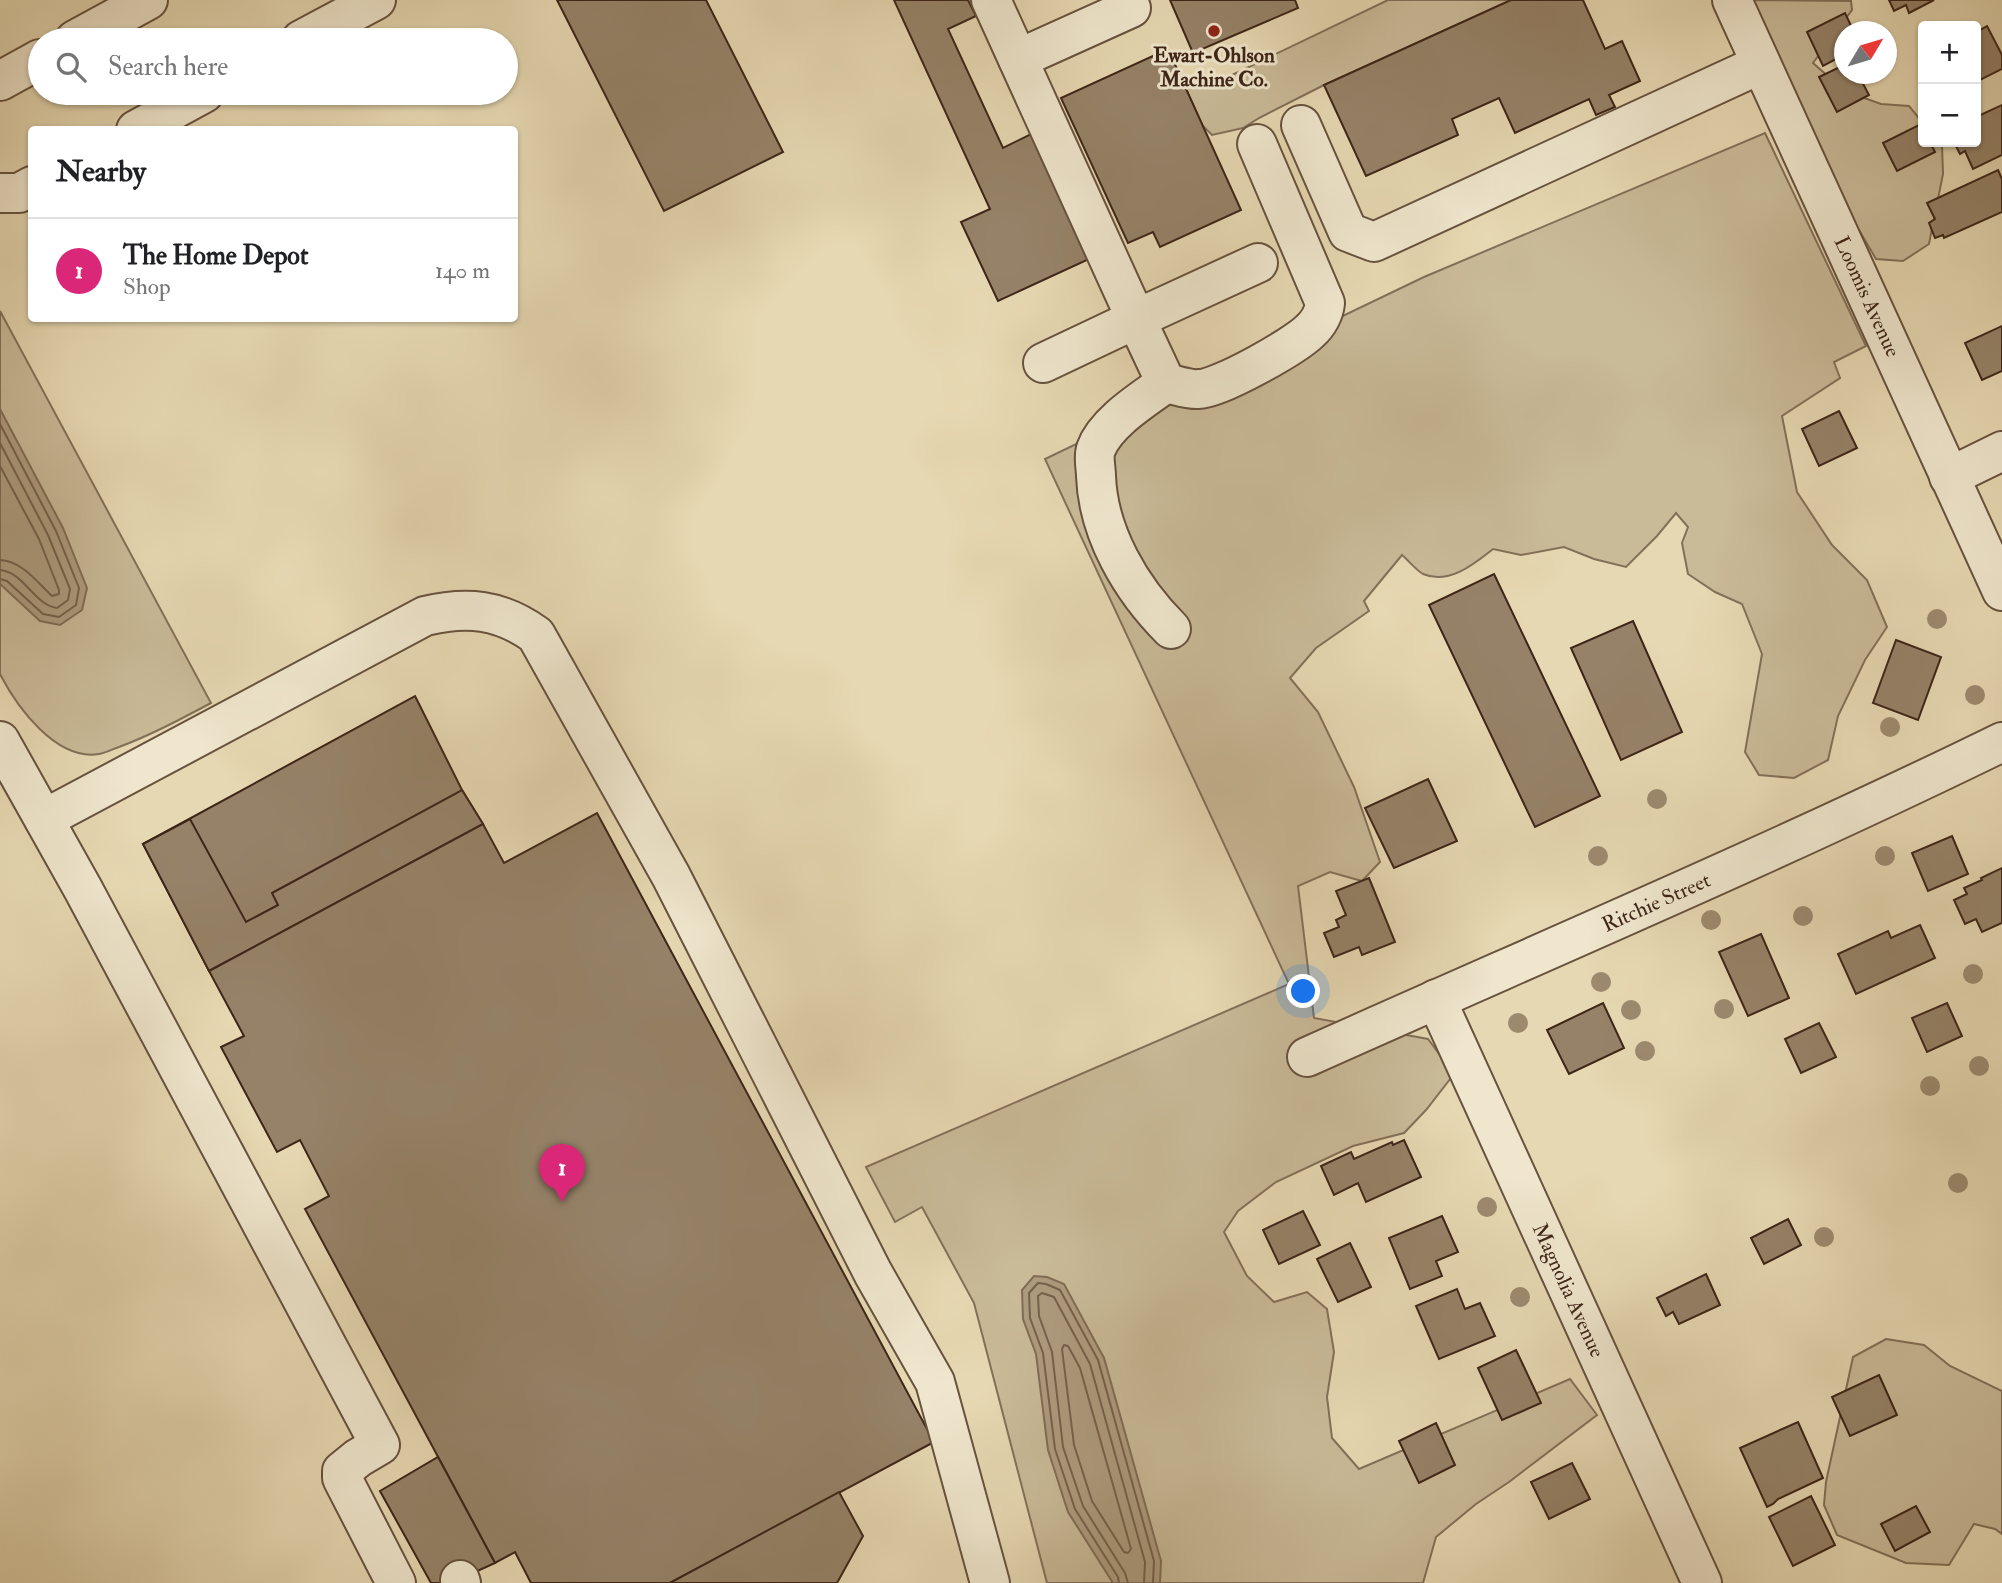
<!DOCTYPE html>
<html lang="en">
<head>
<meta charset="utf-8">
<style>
	body { margin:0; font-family:"IM FELL Double Pica",serif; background:#f6f6f6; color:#202124 }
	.controls { position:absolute; right:21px; top:21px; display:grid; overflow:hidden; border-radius:7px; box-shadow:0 2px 5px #0004 }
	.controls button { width:63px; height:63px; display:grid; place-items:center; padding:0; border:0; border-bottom:2px solid #e0e0e0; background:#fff; color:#202124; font:35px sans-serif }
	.compass { position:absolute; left:1834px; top:21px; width:63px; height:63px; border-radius:50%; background:#fff; box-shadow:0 2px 5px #0004; rotate:52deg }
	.you { position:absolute; left:1304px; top:992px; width:24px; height:24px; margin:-18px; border:5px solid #fff; border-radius:50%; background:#1a73e8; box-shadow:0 0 0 10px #1a73e833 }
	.badge { display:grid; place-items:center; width:46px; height:46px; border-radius:50%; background:#db2777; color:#fff; font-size:23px; font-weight:700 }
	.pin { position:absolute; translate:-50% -58px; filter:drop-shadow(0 2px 4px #0008) }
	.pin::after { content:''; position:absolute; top:37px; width:24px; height:21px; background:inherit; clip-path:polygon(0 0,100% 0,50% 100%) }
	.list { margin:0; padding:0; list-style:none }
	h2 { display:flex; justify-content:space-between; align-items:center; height:91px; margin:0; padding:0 28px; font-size:30px }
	h2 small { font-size:23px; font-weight:400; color:#757577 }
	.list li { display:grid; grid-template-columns:46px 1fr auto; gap:21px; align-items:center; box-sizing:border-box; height:105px; padding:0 28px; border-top:2px solid #e0e0e0 }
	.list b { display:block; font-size:26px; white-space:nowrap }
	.list p { margin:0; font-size:23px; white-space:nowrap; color:#757577 }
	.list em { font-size:23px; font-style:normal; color:#757577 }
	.icon { flex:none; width:38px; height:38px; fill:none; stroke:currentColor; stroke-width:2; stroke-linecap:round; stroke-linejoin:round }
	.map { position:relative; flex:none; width:2002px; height:1583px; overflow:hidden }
	.search { position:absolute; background:#fff; box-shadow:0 2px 5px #0004; left:28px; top:28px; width:490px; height:77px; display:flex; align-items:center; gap:18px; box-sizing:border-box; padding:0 24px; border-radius:38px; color:#757577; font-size:26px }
	.panel { position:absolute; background:#fff; box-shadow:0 2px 5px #0004; left:28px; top:126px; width:490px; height:196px; border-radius:7px }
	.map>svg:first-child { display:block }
	.green { fill:#c9ba98; stroke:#837058; stroke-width:2 }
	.water { fill:#ad9b7e; stroke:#806c55; stroke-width:2 }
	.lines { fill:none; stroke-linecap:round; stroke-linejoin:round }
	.shore { stroke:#75604b; stroke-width:2 }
	.building { fill:#958268; stroke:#3d2518; stroke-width:2 }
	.minor-casing { stroke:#67523e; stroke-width:42 }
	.minor { stroke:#efe6cd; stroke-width:38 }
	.tree { fill:#9c8a6f }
	.poi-dot { fill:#8f2418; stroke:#efe6cd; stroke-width:2.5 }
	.labels { text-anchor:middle; stroke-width:6; stroke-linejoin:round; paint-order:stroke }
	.poi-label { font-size:21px; font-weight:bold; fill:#3d2518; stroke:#efe6cd }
	.street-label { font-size:21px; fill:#3d2518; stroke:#efe6cd }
</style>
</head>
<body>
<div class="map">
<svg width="2002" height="1583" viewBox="0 0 2002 1583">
	<rect width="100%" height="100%" fill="#e6d8b2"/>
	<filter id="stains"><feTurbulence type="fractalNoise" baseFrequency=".00286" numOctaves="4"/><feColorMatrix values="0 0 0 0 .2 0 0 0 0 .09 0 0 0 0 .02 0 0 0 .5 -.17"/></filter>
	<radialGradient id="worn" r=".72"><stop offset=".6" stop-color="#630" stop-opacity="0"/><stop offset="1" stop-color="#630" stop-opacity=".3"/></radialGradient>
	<g class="green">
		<polygon points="1388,0 1511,0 1324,85 1259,118 1243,128 1212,135 1202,125 1185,87 1191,77 1230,76"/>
		<polygon points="1745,0 1851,1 1852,10 1813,63 1845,91 1881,104 1909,106 1923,123 1923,142 1939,142 1942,145 1943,174 1929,244 1903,261 1876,259 1859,230 1826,181"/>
		<path d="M1765,133l101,213 -32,16 6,16 -58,38 15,76 35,53 35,35 20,47 -22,33 -27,56 -10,44 -34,18 -35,-3 -14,-23 17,-98 -20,-50 -27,-12 -27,-18 -6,-31 6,-16 -12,-14 -19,23 -31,31 -32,-8 -30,-12 -43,8 -28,-6c-19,15 -44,36 -70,25 -7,-4 -14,-13 -21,-19l-38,46 5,10 -53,37 -26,30 28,34 36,75 26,75 -18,19 -32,-9 -32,14 16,132 114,21 26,35 -28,36 -22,23 -51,13 -77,36 -38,29 -14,21 23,44 27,26 33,-10 20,17 7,43 -7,45 5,41 27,31 211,-90 27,36 -88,67 -33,22 -40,33 -13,46h-376l-73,-280 -52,-96 -27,15 -29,-55 423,-183 -244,-525 379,-182z"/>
		<path d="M0,311l211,392c-30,16 -60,32 -92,44 -6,2 -14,6 -20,7 -43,7 -82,-47 -99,-80z"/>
		<polygon points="1886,1339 1924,1345 1950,1366 2002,1391 2002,1534 1995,1529 1974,1524 1949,1565 1906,1563 1837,1535 1824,1505 1826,1482 1853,1357"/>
	</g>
	<g class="water">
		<polygon points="0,409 63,528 87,588 82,610 60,625 40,621 0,584"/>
		<polygon points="1034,1276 1047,1277 1064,1284 1104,1358 1161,1561 1160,1583 1113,1583 1068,1512 1048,1450 1036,1354 1023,1319 1022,1290"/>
	</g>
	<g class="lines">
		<g class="shore">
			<polyline points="0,424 56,531 79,588 76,605 59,617 43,614 7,581 0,579"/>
			<path d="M0,443l48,92 22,54 -2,11 -11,8c-23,-3 -33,-36 -57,-38"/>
			<path d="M0,466l39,73 20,51v4l-7,2c-15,-14 -30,-35 -52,-36"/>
			<polygon points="1064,1345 1068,1346 1080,1368 1126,1531 1131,1549 1128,1553 1124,1552 1092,1501 1074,1445 1062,1349"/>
			<polyline points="1119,1583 1118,1577 1075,1509 1055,1449 1043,1353 1030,1318 1029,1293 1038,1283 1046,1284 1060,1290 1098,1360 1154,1561 1153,1583"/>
			<polyline points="1128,1583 1125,1573 1083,1506 1063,1447 1052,1352 1039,1316 1038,1296 1042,1293 1054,1297 1090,1364 1145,1562 1144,1583"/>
		</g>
	</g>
	<g class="building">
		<polygon points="557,0 706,0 783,152 664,211"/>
		<polygon points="894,0 968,0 976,16 948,29 1003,148 1031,134 1089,259 998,301 961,222 990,209"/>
		<polygon points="1170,0 1295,0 1298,8 1193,53"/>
		<polygon points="1511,0 1583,0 1605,49 1622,41 1640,81 1609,95 1615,107 1596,115 1589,99 1515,133 1499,98 1452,119 1458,135 1366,176 1324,85"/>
		<polygon points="1889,0 1934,0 1909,13 1906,5 1894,11"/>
		<polygon points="1845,13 1854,32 1844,32 1844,55 1823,66 1807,32"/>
		<polygon points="1987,26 2002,55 2002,69 1976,82 1976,32"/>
		<polygon points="1168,49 1241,210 1160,247 1153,232 1128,243 1061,98"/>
		<polygon points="1844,65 1844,74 1858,74 1869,95 1837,112 1819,77"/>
		<polygon points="2002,105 2002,155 1973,169 1965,151 1960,154 1954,142 1976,142 1976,117"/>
		<polygon points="1921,124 1923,128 1923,142 1930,142 1935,152 1897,171 1883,143"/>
		<polygon points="1998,170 2002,179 2002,212 1944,238 1943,235 1935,238 1929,223 1935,219 1927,203"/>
		<polygon points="2002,326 2002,371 1982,380 1965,343"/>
		<polygon points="1839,411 1857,448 1819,466 1802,429"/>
		<polygon points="1494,574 1600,796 1535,827 1429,605"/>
		<polygon points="1633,621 1682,732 1621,760 1571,648"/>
		<polygon points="1896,640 1941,657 1918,720 1873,703"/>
		<polygon points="415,696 462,790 483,824 209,971 143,844"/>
		<polygon points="1428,779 1457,841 1394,868 1365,808"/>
		<polygon points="462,790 483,824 209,971 143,844 190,819 246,922 278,905 272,893"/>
		<polygon points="597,813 934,1442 670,1583 531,1583 515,1552 495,1563 305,1209 329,1196 300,1140 277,1152 221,1047 244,1036 209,971 483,824 504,863"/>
		<polygon points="1952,836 1968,874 1928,891 1912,853"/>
		<polygon points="2002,868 2002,923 1982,932 1976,919 1965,924 1954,900 1967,894 1964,888 1982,880 1981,878"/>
		<polygon points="1369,878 1395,942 1362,955 1359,947 1334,957 1324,933 1339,927 1336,920 1346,915 1336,891"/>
		<polygon points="1920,925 1935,958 1856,994 1838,954 1888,931 1891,938"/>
		<polygon points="1761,934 1789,998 1748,1016 1719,952"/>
		<polygon points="1603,1003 1624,1048 1569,1074 1547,1030"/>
		<polygon points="1947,1003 1962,1036 1927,1052 1912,1018"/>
		<polygon points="1819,1023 1836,1057 1801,1073 1785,1039"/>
		<polygon points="1404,1140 1421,1177 1366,1202 1358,1183 1334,1195 1321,1166 1351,1152 1354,1159 1392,1142 1393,1145"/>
		<polygon points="1303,1211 1320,1245 1279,1264 1263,1230"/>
		<polygon points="1442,1216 1458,1252 1436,1261 1442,1276 1410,1289 1389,1238"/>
		<polygon points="1788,1219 1801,1245 1764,1264 1751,1238"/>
		<polygon points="1350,1243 1371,1287 1338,1302 1317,1259"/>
		<polygon points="1706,1274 1720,1305 1679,1324 1673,1312 1666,1316 1657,1298"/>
		<polygon points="1457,1289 1465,1309 1480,1303 1495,1336 1439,1359 1416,1306"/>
		<polygon points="1516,1350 1541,1403 1502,1420 1478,1368"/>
		<polygon points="1879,1375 1897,1415 1850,1436 1832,1397"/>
		<polygon points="1798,1422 1823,1478 1778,1499 1773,1504 1767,1507 1740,1448"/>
		<polygon points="1436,1423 1455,1465 1419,1483 1399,1441"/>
		<polygon points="438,1457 495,1563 451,1583 431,1583 380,1491"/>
		<polygon points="1572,1463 1590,1499 1549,1519 1531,1482"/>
		<polygon points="839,1492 863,1536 837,1583 670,1583"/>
		<polygon points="1811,1496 1835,1545 1793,1566 1769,1517"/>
		<polygon points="1916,1506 1930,1532 1895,1551 1881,1524"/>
	</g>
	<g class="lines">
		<g class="minor-casing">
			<g id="minor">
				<polyline points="991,0 1136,319 1258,263"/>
				<path id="s1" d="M1732,0l270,591"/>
				<polyline points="75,40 148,0"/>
				<polyline points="301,40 376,0"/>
				<polyline points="1018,59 1131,8"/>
				<polyline points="0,81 40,59"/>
				<polyline points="1301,125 1348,232 1374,242 1761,64"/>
				<polyline points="136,130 204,93"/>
				<polyline points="0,193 19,193 32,186"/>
				<path d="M1043,363l93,-44 30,64c10,2 23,7 33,6 20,0 96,-43 111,-58 8,-7 14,-18 15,-28l-68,-159"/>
				<path d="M1166,383c-22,16 -60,39 -70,66 -3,8 0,19 0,27 2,57 35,113 75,153"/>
				<polyline points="1949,477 2002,451"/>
				<polyline points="0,741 83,889 380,1445 358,1458 342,1471 342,1478 396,1583"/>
				<path d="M44,819l381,-203c42,-10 75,-7 111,19l135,241 202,397 62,109 55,201"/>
				<path id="s2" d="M1436,999l266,584"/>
				<path id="s3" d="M1307,1057c232,-104 466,-203 695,-315"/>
				<polyline points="460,1580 461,1583"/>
			</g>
		</g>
		<use href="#minor" class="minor"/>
	</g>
	<g class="tree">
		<circle cx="1937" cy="619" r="10"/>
		<circle cx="1975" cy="695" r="10"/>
		<circle cx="1890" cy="727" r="10"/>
		<circle cx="1657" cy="799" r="10"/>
		<circle cx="1598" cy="856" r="10"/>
		<circle cx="1885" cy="856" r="10"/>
		<circle cx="1803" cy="916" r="10"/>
		<circle cx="1711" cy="920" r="10"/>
		<circle cx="1973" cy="974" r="10"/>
		<circle cx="1601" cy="982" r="10"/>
		<circle cx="1724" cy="1009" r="10"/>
		<circle cx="1631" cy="1010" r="10"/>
		<circle cx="1518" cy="1023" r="10"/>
		<circle cx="1645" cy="1051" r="10"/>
		<circle cx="1979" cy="1066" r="10"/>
		<circle cx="1930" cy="1086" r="10"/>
		<circle cx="1958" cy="1183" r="10"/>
		<circle cx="1487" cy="1207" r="10"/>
		<circle cx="1824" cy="1237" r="10"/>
		<circle cx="1520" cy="1297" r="10"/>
	</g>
	<circle class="poi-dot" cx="1214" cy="31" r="7"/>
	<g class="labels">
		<g class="poi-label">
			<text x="1214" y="62">Ewart-Ohlson<tspan x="1214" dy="24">Machine Co.</tspan></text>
		</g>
		<g class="street-label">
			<text dy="7" stroke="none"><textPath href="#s1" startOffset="326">Loomis Avenue</textPath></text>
			<text dy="7" stroke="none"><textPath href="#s3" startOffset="382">Ritchie Street</textPath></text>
			<text dy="7" stroke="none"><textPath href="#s2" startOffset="320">Magnolia Avenue</textPath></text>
		</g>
	</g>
	<rect width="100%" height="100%" filter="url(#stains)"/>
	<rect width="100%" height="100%" fill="url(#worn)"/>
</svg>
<div class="controls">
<button>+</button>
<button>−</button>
</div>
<svg class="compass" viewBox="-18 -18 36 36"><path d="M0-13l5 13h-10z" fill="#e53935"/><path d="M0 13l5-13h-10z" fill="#757577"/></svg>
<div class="you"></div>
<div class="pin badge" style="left:562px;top:1202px">1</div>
<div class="search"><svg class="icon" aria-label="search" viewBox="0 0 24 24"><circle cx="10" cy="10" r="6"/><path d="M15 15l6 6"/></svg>Search here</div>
<section class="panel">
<h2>Nearby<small></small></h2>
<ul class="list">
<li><span class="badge">1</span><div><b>The Home Depot</b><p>Shop</p></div><em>140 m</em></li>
</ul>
</section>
</div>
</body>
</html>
